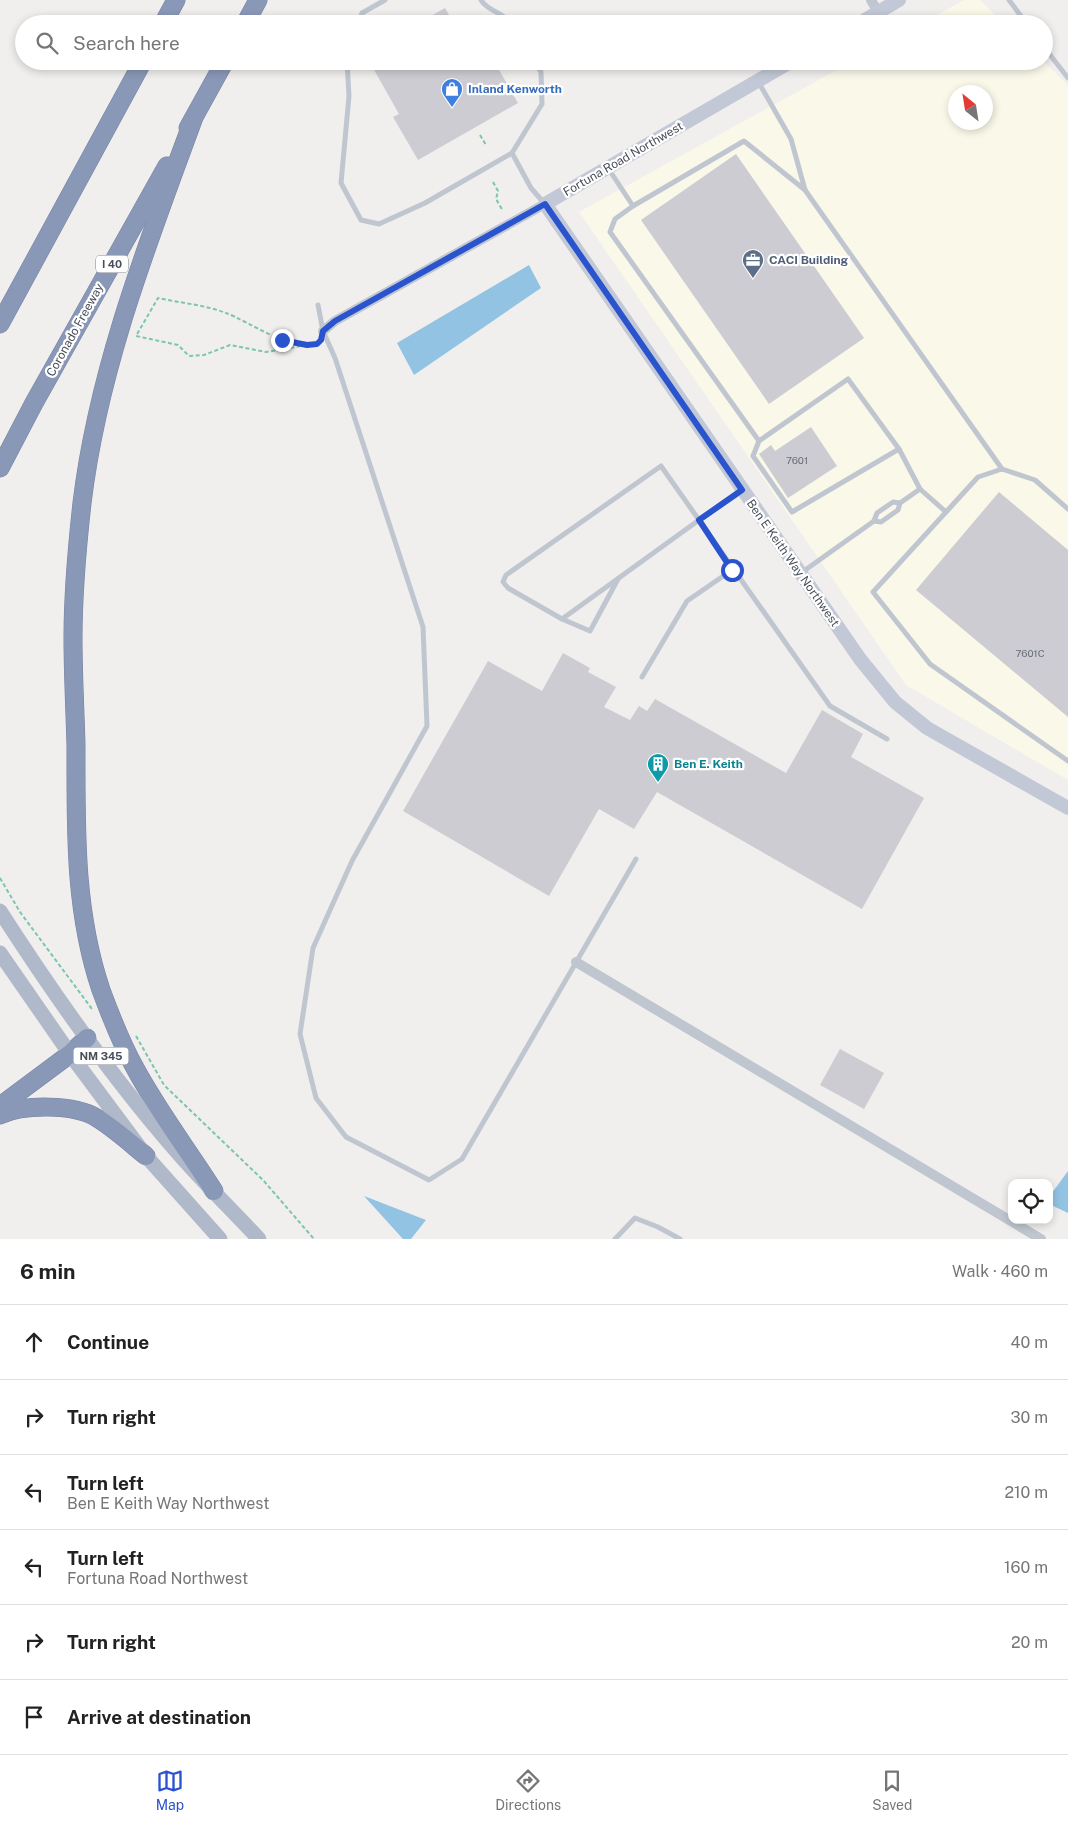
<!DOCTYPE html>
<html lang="en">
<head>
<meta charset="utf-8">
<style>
	body { margin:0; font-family:"Public Sans",sans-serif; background:#f6f6f6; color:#222 }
	.controls { position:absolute; right:15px; bottom:15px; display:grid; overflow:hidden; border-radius:10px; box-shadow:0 2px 8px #0003 }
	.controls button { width:45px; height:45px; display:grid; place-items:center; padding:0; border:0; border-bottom:1px solid #e0e0e0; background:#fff; color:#222; font:25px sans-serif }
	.compass { position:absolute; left:948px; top:85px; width:45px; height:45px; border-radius:50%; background:#fff; box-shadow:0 2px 8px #0003; rotate:330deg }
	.stop { position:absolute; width:15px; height:15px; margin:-11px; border:4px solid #2a54ce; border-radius:50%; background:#fff }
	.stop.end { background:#2a54ce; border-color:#fff; box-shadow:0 1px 5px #0008 }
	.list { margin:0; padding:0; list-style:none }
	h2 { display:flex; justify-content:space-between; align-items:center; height:65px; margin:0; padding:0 20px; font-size:21px }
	h2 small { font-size:16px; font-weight:400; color:#767676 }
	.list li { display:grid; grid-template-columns:32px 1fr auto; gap:15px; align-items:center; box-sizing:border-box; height:75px; padding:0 20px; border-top:1px solid #e0e0e0 }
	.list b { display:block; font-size:19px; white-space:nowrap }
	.list p { margin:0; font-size:16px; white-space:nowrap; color:#767676 }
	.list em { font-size:16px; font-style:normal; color:#767676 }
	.icon { flex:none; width:28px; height:28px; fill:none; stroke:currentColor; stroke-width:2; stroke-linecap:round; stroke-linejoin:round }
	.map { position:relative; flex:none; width:1068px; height:1239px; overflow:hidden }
	.search { position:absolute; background:#fff; box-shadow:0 2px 8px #0003; left:15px; right:15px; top:15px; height:55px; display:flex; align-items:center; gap:12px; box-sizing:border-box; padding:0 18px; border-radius:28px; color:#767676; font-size:19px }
	.sheet { height:515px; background:#fff }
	nav { display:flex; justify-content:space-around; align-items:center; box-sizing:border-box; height:70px; border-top:1px solid #e0e0e0; background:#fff; font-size:14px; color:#767676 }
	nav a { display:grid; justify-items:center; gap:2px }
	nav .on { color:#2a54ce }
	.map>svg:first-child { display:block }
	.commercial { fill:#faf8e9; fill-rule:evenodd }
	.water { fill:#92c3e3 }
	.building { fill:#ccccd2 }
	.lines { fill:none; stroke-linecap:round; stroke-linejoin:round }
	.highway-casing { stroke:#7683a4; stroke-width:19 }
	.path { stroke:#7cc5ae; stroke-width:2; stroke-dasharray:4 2.5; stroke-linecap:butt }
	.lane { stroke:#c0c6cf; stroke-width:5 }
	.street { stroke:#c0c6cf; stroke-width:10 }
	.secondary { stroke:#c2c8d5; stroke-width:14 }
	.primary { stroke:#b0b9ca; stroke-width:15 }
	.highway { stroke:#8a98b8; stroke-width:18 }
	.route { stroke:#2a54ce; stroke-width:6 }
	.labels { text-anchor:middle; stroke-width:4.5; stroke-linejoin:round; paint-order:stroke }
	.number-label { font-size:10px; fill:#696e77 }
	.shield { fill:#fff; stroke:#7f838b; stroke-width:1 }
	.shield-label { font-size:11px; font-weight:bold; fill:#484e59 }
	.shop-label { font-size:12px; font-weight:bold; fill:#366cbe; stroke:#fff; text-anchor:start }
	.street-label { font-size:12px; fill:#484e59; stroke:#fff }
	.service-label { font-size:12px; font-weight:bold; fill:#4e5e75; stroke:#fff; text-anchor:start }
	.culture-label { font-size:12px; font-weight:bold; fill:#0d838f; stroke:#fff; text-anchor:start }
</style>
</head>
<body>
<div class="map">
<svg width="1068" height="1239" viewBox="0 0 1068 1239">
	<rect width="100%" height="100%" fill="#f0efee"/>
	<g class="commercial">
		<polygon points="964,0 980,0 1004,24 921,24"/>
		<path d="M853,61h190l25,24v695l-162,-95 -327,-473zM956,92h30v30h-30z"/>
	</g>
	<g class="water">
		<polygon points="529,265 541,288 414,375 397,343"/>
		<polygon points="1068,1171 1068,1213 1049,1204 1049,1197"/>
		<polygon points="364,1196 426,1220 411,1239 403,1239"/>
	</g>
	<g class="building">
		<polygon points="445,8 454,24 417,24"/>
		<polygon points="369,61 475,61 478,65 485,61 494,61 518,103 418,160 393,117 399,114"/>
		<polygon points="736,154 864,338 769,404 641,220"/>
		<polygon points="811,427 837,466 788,498 759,454 771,445 775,451"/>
		<polygon points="999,492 1068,550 1068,717 916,590"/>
		<polygon points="563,653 590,668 588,672 616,687 604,707 630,720 639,706 647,711 655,699 786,773 822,710 863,734 851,757 924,798 862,909 657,792 634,829 599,809 549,896 403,811 488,661 542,691"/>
		<polygon points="840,1049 884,1073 864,1109 820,1085"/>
	</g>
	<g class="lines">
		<g class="highway-casing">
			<g id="highway">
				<polyline points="163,24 176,0"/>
				<polyline points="245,24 258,0"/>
				<path d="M193,120c-46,125 -95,250 -111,383 -5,45 -9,90 -9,135 0,36 2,71 3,107 0,84 -2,165 25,245 10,27 20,53 34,78 23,43 53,82 79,123"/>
				<polyline points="188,128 225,61"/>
				<polyline points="0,324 143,61"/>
				<polyline points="0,468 34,403 167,166"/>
				<polyline points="0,1106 70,1054 87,1038"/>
				<path d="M0,1115c23,-11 75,-11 97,3 18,11 33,25 49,38"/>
			</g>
		</g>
		<g class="path">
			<polyline points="480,135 486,145"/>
			<polyline points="493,182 498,191 496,199 503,211"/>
			<path d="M307,345l-41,7 -36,-7 -26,10 -15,1 -11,-11 -42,-9 22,-38c22,5 48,7 68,15 20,7 74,44 93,29"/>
			<polyline points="0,878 20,912 92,1009"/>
			<polyline points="136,1036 164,1085 263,1180 314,1239"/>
		</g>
		<g class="lane">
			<path d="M481,0c7,12 23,12 30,24"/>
			<polyline points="1009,0 1027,24"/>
			<polyline points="358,24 362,13 385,0"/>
			<polyline points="1044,47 1068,78"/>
			<polyline points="347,61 349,96 341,183 361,220 379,224 425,203 512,153 542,104 541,72 534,61"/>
			<polyline points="512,153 531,188 544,203"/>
			<polyline points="608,168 633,206 615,219 610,232 759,441 848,379 899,449 920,489"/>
			<polyline points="805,190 1002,469"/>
			<polyline points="633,206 744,141 805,190 791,139 759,83"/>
			<polyline points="318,305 323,331 335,358 423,627 427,726 352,861 313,948 300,1034 316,1098 346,1137 429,1180 462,1159 636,859"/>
			<polyline points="759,441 753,456 792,512 899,449"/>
			<polygon points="661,466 699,520 562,619 508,588 503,582 506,575"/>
			<polyline points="742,491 699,520 830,706 887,739"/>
			<polyline points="1068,509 1035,480 1002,469 978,477 873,592 930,664 1068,761"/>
			<polyline points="874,521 877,513 893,502 900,503"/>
			<polyline points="801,573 874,521 881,522 898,510 900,503 920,489 946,512"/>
			<polyline points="562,619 590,631 618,579"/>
			<polyline points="642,677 687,601 732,570"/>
			<polyline points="615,1239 635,1218 658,1227 680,1239"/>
		</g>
		<g class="street">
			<polyline points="871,0 878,12"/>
			<polyline points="323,331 335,321 545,204"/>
			<polyline points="576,962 1041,1239"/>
		</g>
		<g class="secondary">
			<polyline points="858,24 899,0"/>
			<polyline points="792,61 545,204 860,659 895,702 927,728 1068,808"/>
		</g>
		<g class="primary">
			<path d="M0,911c54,84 112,167 178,242 26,30 54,57 81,86"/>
			<polyline points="0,953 70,1054 146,1156 220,1239"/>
		</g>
		<use href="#highway" class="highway"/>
	</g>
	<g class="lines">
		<polyline class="route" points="282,340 307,345 317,344 321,340 323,331 335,321 545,204 742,490 699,520 732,570"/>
	</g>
	<defs>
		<g id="shop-pin" transform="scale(1.125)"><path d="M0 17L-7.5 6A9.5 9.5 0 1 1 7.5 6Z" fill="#3f7fe0" stroke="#fff"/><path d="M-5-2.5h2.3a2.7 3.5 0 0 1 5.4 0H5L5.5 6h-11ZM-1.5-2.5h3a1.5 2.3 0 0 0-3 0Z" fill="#fff"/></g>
		<g id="office-pin" transform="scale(1.125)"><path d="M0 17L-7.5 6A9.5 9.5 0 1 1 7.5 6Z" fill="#5c6f8a" stroke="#fff"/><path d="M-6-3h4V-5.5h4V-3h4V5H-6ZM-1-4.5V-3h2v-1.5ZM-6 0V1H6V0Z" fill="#fff"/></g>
		<g id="building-pin" transform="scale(1.125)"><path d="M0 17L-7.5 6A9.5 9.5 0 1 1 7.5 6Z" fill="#0f9aa8" stroke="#fff"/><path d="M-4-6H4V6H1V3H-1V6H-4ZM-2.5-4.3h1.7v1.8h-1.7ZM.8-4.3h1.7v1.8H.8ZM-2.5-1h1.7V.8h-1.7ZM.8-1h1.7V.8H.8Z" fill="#fff"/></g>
	</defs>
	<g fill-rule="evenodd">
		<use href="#shop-pin" x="452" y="89"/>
		<use href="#office-pin" x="753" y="260"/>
		<use href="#building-pin" x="658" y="764"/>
	</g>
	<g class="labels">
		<g class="number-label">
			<text x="797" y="464">7601</text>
			<text x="1030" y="657">7601C</text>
		</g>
		<g class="shield">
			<rect x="96" y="255.5" width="32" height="17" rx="4"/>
			<rect x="73.5" y="1047.5" width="55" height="17" rx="4"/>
		</g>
		<g class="shield-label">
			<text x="112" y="268">I 40</text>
			<text x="101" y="1060">NM 345</text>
		</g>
		<g class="shop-label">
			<text x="468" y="93">Inland Kenworth</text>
		</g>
		<g class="street-label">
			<text transform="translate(623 159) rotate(-30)" y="4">Fortuna Road Northwest</text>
			<text transform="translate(75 330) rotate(-61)" y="4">Coronado Freeway</text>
			<text transform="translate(793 563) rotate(55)" y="4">Ben E Keith Way Northwest</text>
		</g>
		<g class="service-label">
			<text x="769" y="264">CACI Building</text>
		</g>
		<g class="culture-label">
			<text x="674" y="768">Ben E. Keith</text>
		</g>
	</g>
</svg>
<div class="controls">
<button><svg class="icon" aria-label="locate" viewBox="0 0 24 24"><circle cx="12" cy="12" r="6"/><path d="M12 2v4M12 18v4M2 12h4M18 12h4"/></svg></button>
</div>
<svg class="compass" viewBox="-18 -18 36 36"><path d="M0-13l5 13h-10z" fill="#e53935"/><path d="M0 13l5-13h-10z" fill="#767676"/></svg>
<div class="stop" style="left:732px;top:570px"></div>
<div class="stop end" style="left:282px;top:340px"></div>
<div class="search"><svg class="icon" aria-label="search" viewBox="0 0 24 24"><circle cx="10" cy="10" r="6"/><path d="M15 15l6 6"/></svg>Search here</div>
</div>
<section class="sheet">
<h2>6 min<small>Walk · 460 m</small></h2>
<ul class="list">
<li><svg class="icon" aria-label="ahead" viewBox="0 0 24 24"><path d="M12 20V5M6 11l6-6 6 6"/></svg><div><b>Continue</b></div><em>40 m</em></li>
<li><svg class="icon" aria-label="right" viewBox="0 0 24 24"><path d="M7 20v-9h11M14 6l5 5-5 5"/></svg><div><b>Turn right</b></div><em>30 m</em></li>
<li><svg class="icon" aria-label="left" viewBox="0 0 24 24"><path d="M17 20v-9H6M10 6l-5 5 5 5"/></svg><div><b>Turn left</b><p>Ben E Keith Way Northwest</p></div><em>210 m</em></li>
<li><svg class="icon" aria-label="left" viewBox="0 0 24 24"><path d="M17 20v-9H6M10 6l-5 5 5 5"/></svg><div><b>Turn left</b><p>Fortuna Road Northwest</p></div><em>160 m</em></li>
<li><svg class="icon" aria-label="right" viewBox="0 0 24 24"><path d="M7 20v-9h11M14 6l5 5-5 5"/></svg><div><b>Turn right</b></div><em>20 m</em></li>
<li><svg class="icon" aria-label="arrive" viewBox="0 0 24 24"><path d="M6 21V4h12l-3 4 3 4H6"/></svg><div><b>Arrive at destination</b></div></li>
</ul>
</section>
<nav>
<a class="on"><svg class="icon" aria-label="map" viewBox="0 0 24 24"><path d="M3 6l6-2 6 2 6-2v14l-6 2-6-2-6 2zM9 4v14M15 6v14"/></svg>Map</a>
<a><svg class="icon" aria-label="directions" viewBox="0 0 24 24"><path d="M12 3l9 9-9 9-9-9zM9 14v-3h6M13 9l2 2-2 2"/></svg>Directions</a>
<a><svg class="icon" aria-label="saved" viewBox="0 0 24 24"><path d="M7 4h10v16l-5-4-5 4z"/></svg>Saved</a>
</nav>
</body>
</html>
